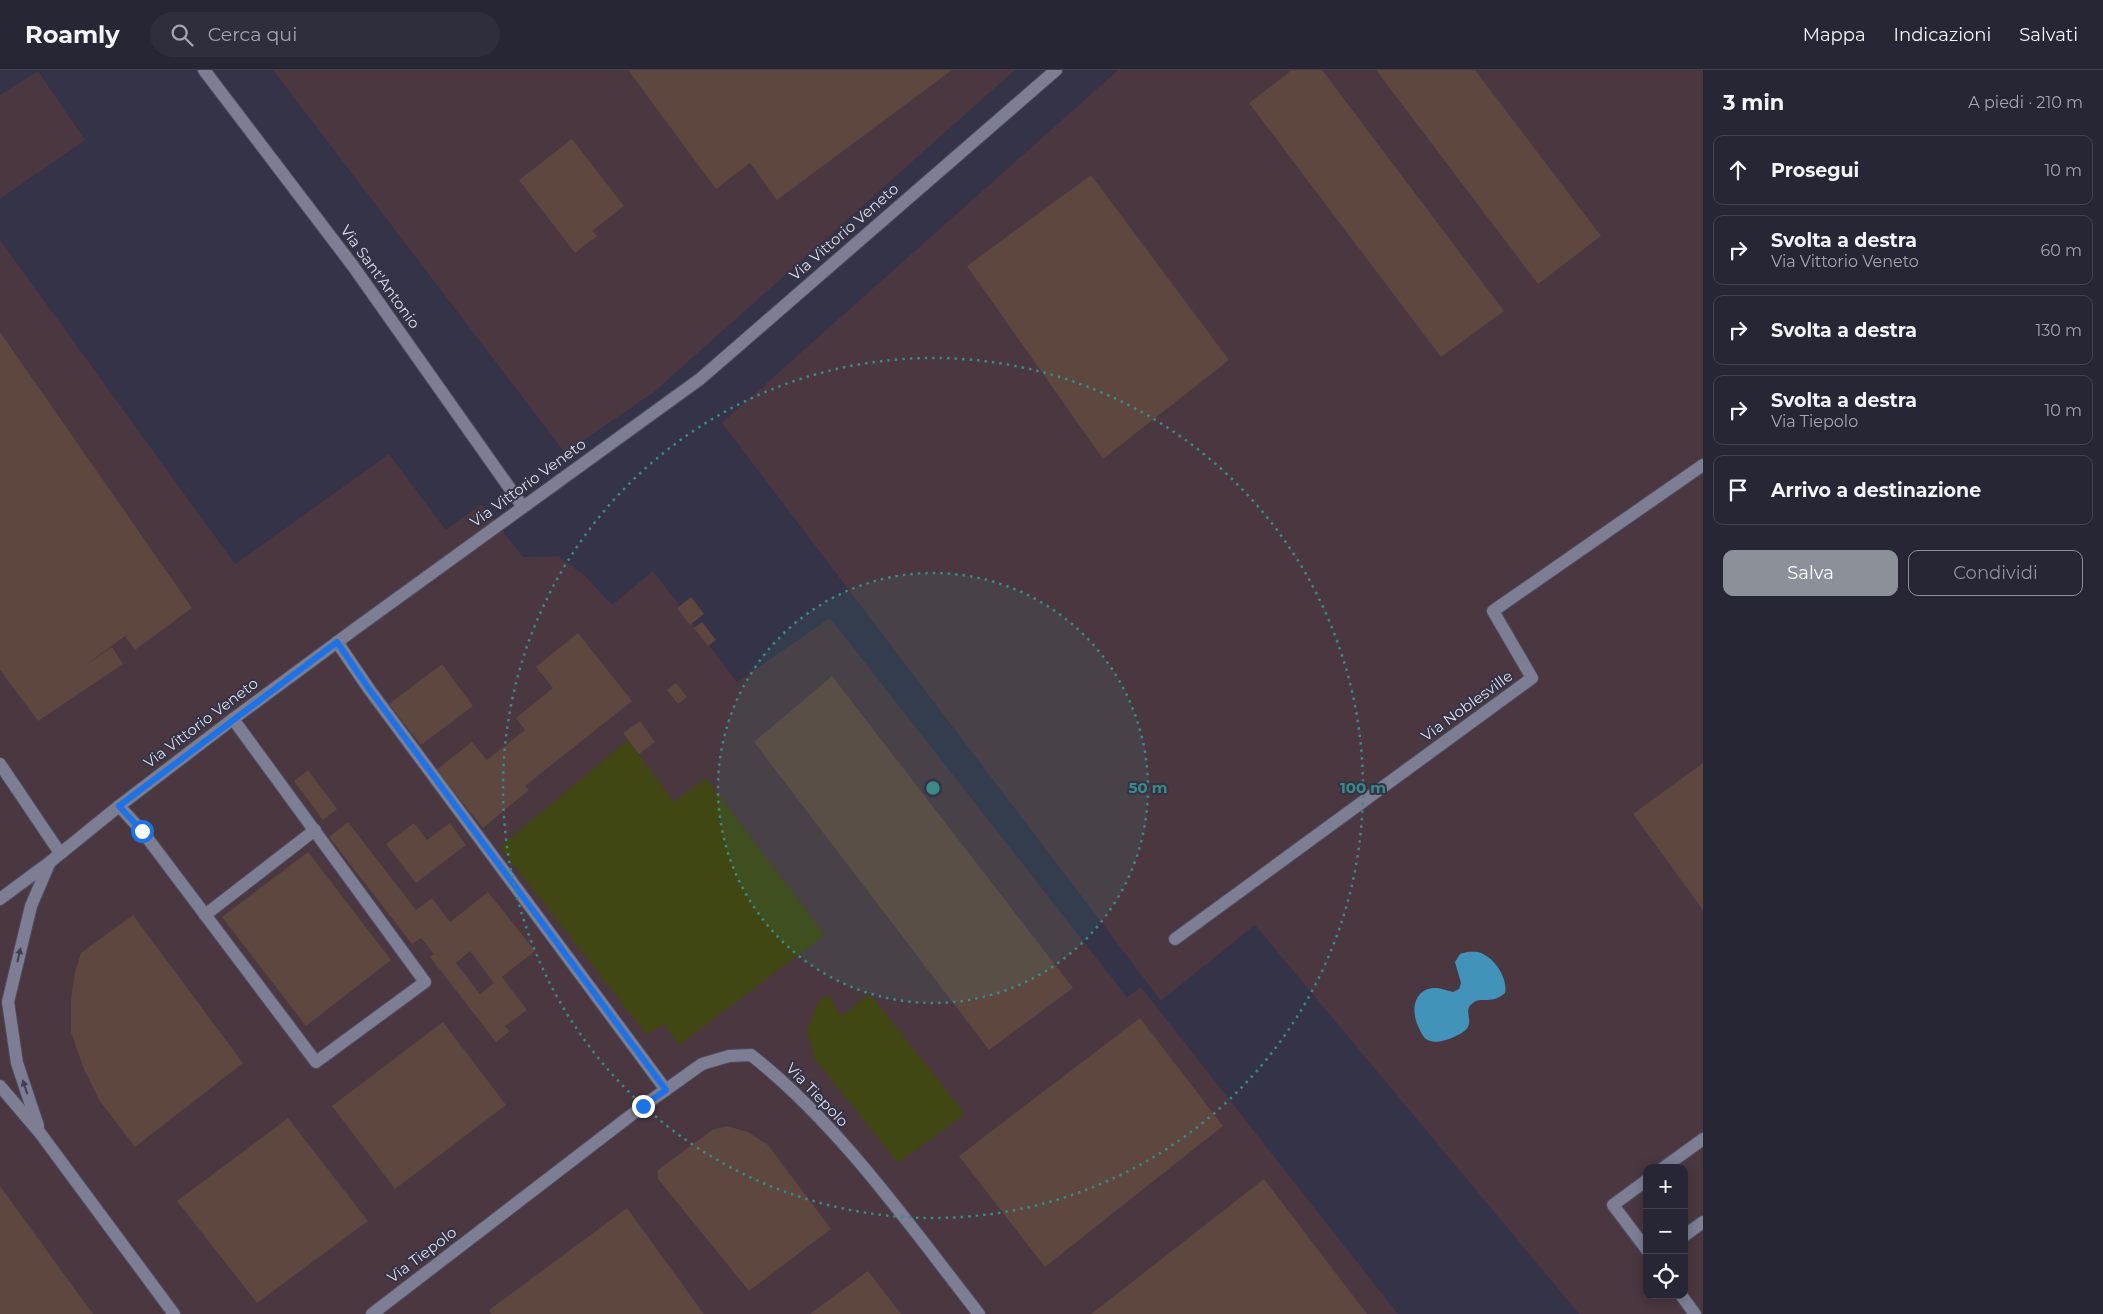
<!DOCTYPE html>
<html lang="it">
<head>
<meta charset="utf-8">
<style>
	body { margin:0; font-family:Montserrat,sans-serif; background:#2f2e3d; color:#f1f3f6 }
	.controls { position:absolute; right:15px; bottom:15px; display:grid; overflow:hidden; border-radius:10px; box-shadow:0 2px 12px #0003 }
	.controls button { width:45px; height:45px; display:grid; place-items:center; padding:0; border:0; border-bottom:1px solid #434350; background:#272635; color:#f1f3f6; font:25px sans-serif }
	.stop { position:absolute; width:15px; height:15px; margin:-11px; border:4px solid #1a73e8; border-radius:50%; background:#fff }
	.stop.end { background:#1a73e8; border-color:#fff; box-shadow:0 1px 5px #0008 }
	.list { margin:0; padding:0; list-style:none }
	h2 { display:flex; justify-content:space-between; align-items:center; height:65px; margin:0; padding:0 20px; font-size:21px }
	h2 small { font-size:16px; font-weight:400; color:#a4a5ad }
	.list li { display:grid; grid-template-columns:32px 1fr auto; gap:15px; align-items:center; box-sizing:border-box; height:70px; margin:0 10px 10px; padding:0 10px; border:1px solid #434350; border-radius:10px }
	.list b { display:block; font-size:19px; white-space:nowrap }
	.list p { margin:0; font-size:16px; white-space:nowrap; color:#a4a5ad }
	.list em { font-size:16px; font-style:normal; color:#a4a5ad }
	.actions { display:flex; gap:10px; padding:15px 20px }
	.actions a { flex:1; padding:11px 0; border:1px solid #8c9099; border-radius:10px; text-align:center; font-size:18px; color:#8c9099 }
	.actions .main { background:#8c9099; color:#fff }
	.icon { flex:none; width:28px; height:28px; fill:none; stroke:currentColor; stroke-width:2; stroke-linecap:round; stroke-linejoin:round }
	.map { position:relative; flex:none; width:1703px; height:1244px; overflow:hidden }
	header { display:flex; align-items:center; gap:30px; box-sizing:border-box; height:70px; padding:0 25px; background:#272635; border-bottom:1px solid #434350 }
	header strong { font-size:24px }
	nav { display:flex; gap:28px; margin-inline-start:auto; font-size:18px }
	.search { width:350px; height:45px; background:#2f2e3d; display:flex; align-items:center; gap:12px; box-sizing:border-box; padding:0 18px; border-radius:28px; color:#a4a5ad; font-size:19px }
	main { display:flex }
	aside { flex:1; background:#272635 }
	.map>svg:first-child { display:block }
	.industrial { fill:#4a373f; fill-rule:evenodd }
	.green { fill:#404712 }
	.water { fill:#4193ba }
	.building { fill:#5e473e; fill-rule:evenodd }
	.lines { fill:none; stroke-linecap:round; stroke-linejoin:round }
	.lane-casing { stroke:#4d4e5e; stroke-width:14 }
	.street-casing { stroke:#4d4e5e; stroke-width:14 }
	.secondary-casing { stroke:#4d4e5e; stroke-width:14 }
	.lane { stroke:#7d7e94; stroke-width:12 }
	.street { stroke:#7d7e94; stroke-width:12 }
	.secondary { stroke:#7d7e94; stroke-width:12 }
	.oneway { fill:#3f3e53 }
	.route { stroke:#1a73e8; stroke-width:6 }
	.ring { fill:none; stroke:#388b87; stroke-width:2.5; stroke-dasharray:2.5 5 }
	.labels { text-anchor:middle; stroke-width:4; stroke-linejoin:round; paint-order:stroke }
	.street-label { font-size:15px; fill:#dddeea; stroke:#343347 }
	.centre { fill:#388b87; stroke:#343347; stroke-width:2.5 }
	.ring-label { font-size:15px; text-anchor:middle; font-weight:bold; fill:#388b87; stroke:#343347; stroke-width:4; stroke-linejoin:round; paint-order:stroke }
</style>
</head>
<body>
<header>
<strong>Roamly</strong>
<div class="search"><svg class="icon" aria-label="search" viewBox="0 0 24 24"><circle cx="10" cy="10" r="6"/><path d="M15 15l6 6"/></svg>Cerca qui</div>
<nav><a>Mappa</a><a>Indicazioni</a><a>Salvati</a></nav>
</header>
<main>
<div class="map">
<svg width="1703" height="1244" viewBox="0 0 1703 1244">
	<rect width="100%" height="100%" fill="#343347"/>
	<g class="industrial">
		<polygon points="273,0 1015,0 654,322 565,383"/>
		<path d="M1118,0h585v1244h-124l-324,-389 -94,76 -439,-578zM1647,1098h37v127h-37z"/>
		<polygon points="38,1 85,70 0,129 0,25"/>
		<polygon points="0,170 235,494 389,384 446,460 481,434 523,487 558,486 585,506 612,535 653,501 737,612 830,548 1127,927 1141,917 1398,1244 0,1244"/>
	</g>
	<g class="green">
		<polygon points="628,670 674,732 706,708 825,865 679,975 664,954 647,965 500,777"/>
		<polygon points="870,924 965,1044 898,1093 814,988 807,960 818,931 829,925 841,946"/>
	</g>
	<path class="water" d="M1467,882c6,0 11,-1 16,2 13,6 25,25 22,39 -13,12 -24,3 -32,10 -12,8 4,19 -10,29 -9,6 -27,14 -37,7 -4,-3 -6,-9 -8,-13 -8,-17 -3,-40 20,-38 5,1 10,3 15,4l6,-3 2,-6 -6,-21 5,-8z"/>
	<g class="building">
		<polygon points="628,0 952,0 777,130 750,93 716,119"/>
		<polygon points="1292,0 1322,0 1504,241 1441,287 1249,33"/>
		<polygon points="1376,0 1475,0 1601,166 1538,214"/>
		<polygon points="572,69 624,136 592,161 597,166 575,183 519,110"/>
		<polygon points="1091,105 1229,290 1103,389 967,196"/>
		<polygon points="0,262 192,538 135,580 125,566 83,597 112,577 123,594 38,651 0,600"/>
		<polygon points="691,527 704,544 690,555 677,538"/>
		<polygon points="702,552 716,570 708,576 694,558"/>
		<polygon points="578,563 632,631 525,716 529,720 483,758 436,700 472,672 487,690 525,660 516,648 553,618 536,597"/>
		<polygon points="442,594 473,636 421,675 389,634"/>
		<polygon points="832,606 1073,918 989,980 754,672"/>
		<polygon points="676,613 687,627 678,634 667,620"/>
		<polygon points="640,651 655,672 639,684 623,663"/>
		<polygon points="1703,693 1703,840 1633,744"/>
		<polygon points="308,700 337,739 323,750 294,711"/>
		<path d="M348,752l68,88 16,-12 18,24 38,-30 47,59 -33,26 25,33 -22,16 5,5 -14,11 -66,-85 4,-3 -13,-16 -9,6 -83,-107zM470,881l24,32 -14,11 -24,-31z"/>
		<polygon points="414,753 427,770 450,753 466,775 416,813 386,774"/>
		<polygon points="308,782 391,890 306,956 222,847"/>
		<polygon points="133,845 243,993 135,1077 99,1030 83,997 71,962 71,928 75,902 81,883"/>
		<polygon points="1140,948 1223,1056 1045,1197 959,1086"/>
		<polygon points="443,952 506,1035 395,1119 332,1036"/>
		<polygon points="288,1048 368,1151 257,1233 177,1131"/>
		<polygon points="727,1056 748,1062 768,1075 831,1159 749,1221 658,1109 658,1100 712,1060"/>
		<polygon points="1264,1109 1367,1244 1091,1244"/>
		<polygon points="0,1116 93,1244 0,1244"/>
		<polygon points="627,1138 704,1244 491,1244 489,1240"/>
		<polygon points="868,1201 901,1244 810,1244"/>
	</g>
	<g class="lines">
		<g class="lane-casing">
			<g id="lane">
				<polyline points="337,572 369,619 666,1020"/>
				<polyline points="0,694 60,783"/>
				<polyline points="119,736 142,761 316,992 425,912 233,649"/>
				<polyline points="205,845 315,760"/>
				<polyline points="1663,1098 1703,1069"/>
				<polyline points="1647,1110 1613,1135 1647,1180"/>
				<polyline points="1684,1166 1703,1152"/>
				<polyline points="1681,1225 1695,1244"/>
			</g>
		</g>
		<g class="street-casing">
			<g id="street">
				<polyline points="1175,869 1532,608 1493,541 1703,395"/>
				<path d="M372,1244l271,-208 59,-42 27,-8 22,-1c88,69 159,171 228,259"/>
			</g>
		</g>
		<g class="secondary-casing">
			<g id="secondary">
				<polyline points="204,0 353,196 523,437"/>
				<polyline points="0,829 50,792 119,736 233,649 359,556 700,309 1056,0"/>
				<polyline points="0,1016 40,1063 174,1244"/>
				<polyline points="38,1056 17,993 8,932 31,836 49,794"/>
			</g>
		</g>
		<use href="#lane" class="lane"/>
		<use href="#street" class="street"/>
		<use href="#secondary" class="secondary"/>
	</g>
	<defs><path id="oneway-solid" d="M-6-.8H1V-3.2L6.5 0L1 3.2V.8H-6Z" transform="scale(1.25)"/></defs>
	<g class="oneway">
		<use href="#oneway-solid" transform="translate(19 885) rotate(-77)"/>
		<use href="#oneway-solid" transform="translate(25 1017) rotate(-109)"/>
	</g>
	<g class="lines">
		<polyline class="route" points="142,761 119,736 337,572 369,619 666,1020 643,1036"/>
	</g>
	<circle cx="933" cy="718" r="215" fill="#388b87" fill-opacity=".12"/>
	<g class="ring">
		<circle cx="933" cy="718" r="215"/>
		<circle cx="933" cy="718" r="430"/>
	</g>
	<g class="labels">
		<g class="street-label">
			<text transform="translate(844 162) rotate(-41)" y="5">Via Vittorio Veneto</text>
			<text transform="translate(380 207) rotate(54)" y="5">Via Sant'Antonio</text>
			<text transform="translate(528 413) rotate(-36)" y="5">Via Vittorio Veneto</text>
			<text transform="translate(1467 636) rotate(-36)" y="5">Via Noblesville</text>
			<text transform="translate(201 653) rotate(-37)" y="5">Via Vittorio Veneto</text>
			<text transform="translate(817 1025) rotate(46)" y="5">Via Tiepolo</text>
			<text transform="translate(422 1185) rotate(-37)" y="5">Via Tiepolo</text>
		</g>
	</g>
	<circle cx="933" cy="718" r="8" class="centre"/>
	<g class="ring-label">
		<text x="1148" y="723">50 m</text>
		<text x="1363" y="723">100 m</text>
	</g>
</svg>
<div class="controls">
<button>+</button>
<button>−</button>
<button><svg class="icon" aria-label="locate" viewBox="0 0 24 24"><circle cx="12" cy="12" r="6"/><path d="M12 2v4M12 18v4M2 12h4M18 12h4"/></svg></button>
</div>
<div class="stop" style="left:142px;top:761px"></div>
<div class="stop end" style="left:643px;top:1036px"></div>
</div>
<aside>
<h2>3 min<small>A piedi · 210 m</small></h2>
<ul class="list">
<li><svg class="icon" aria-label="ahead" viewBox="0 0 24 24"><path d="M12 20V5M6 11l6-6 6 6"/></svg><div><b>Prosegui</b></div><em>10 m</em></li>
<li><svg class="icon" aria-label="right" viewBox="0 0 24 24"><path d="M7 20v-9h11M14 6l5 5-5 5"/></svg><div><b>Svolta a destra</b><p>Via Vittorio Veneto</p></div><em>60 m</em></li>
<li><svg class="icon" aria-label="right" viewBox="0 0 24 24"><path d="M7 20v-9h11M14 6l5 5-5 5"/></svg><div><b>Svolta a destra</b></div><em>130 m</em></li>
<li><svg class="icon" aria-label="right" viewBox="0 0 24 24"><path d="M7 20v-9h11M14 6l5 5-5 5"/></svg><div><b>Svolta a destra</b><p>Via Tiepolo</p></div><em>10 m</em></li>
<li><svg class="icon" aria-label="arrive" viewBox="0 0 24 24"><path d="M6 21V4h12l-3 4 3 4H6"/></svg><div><b>Arrivo a destinazione</b></div></li>
</ul>
<div class="actions"><a class="main">Salva</a><a>Condividi</a></div>
</aside>
</main>
</body>
</html>
